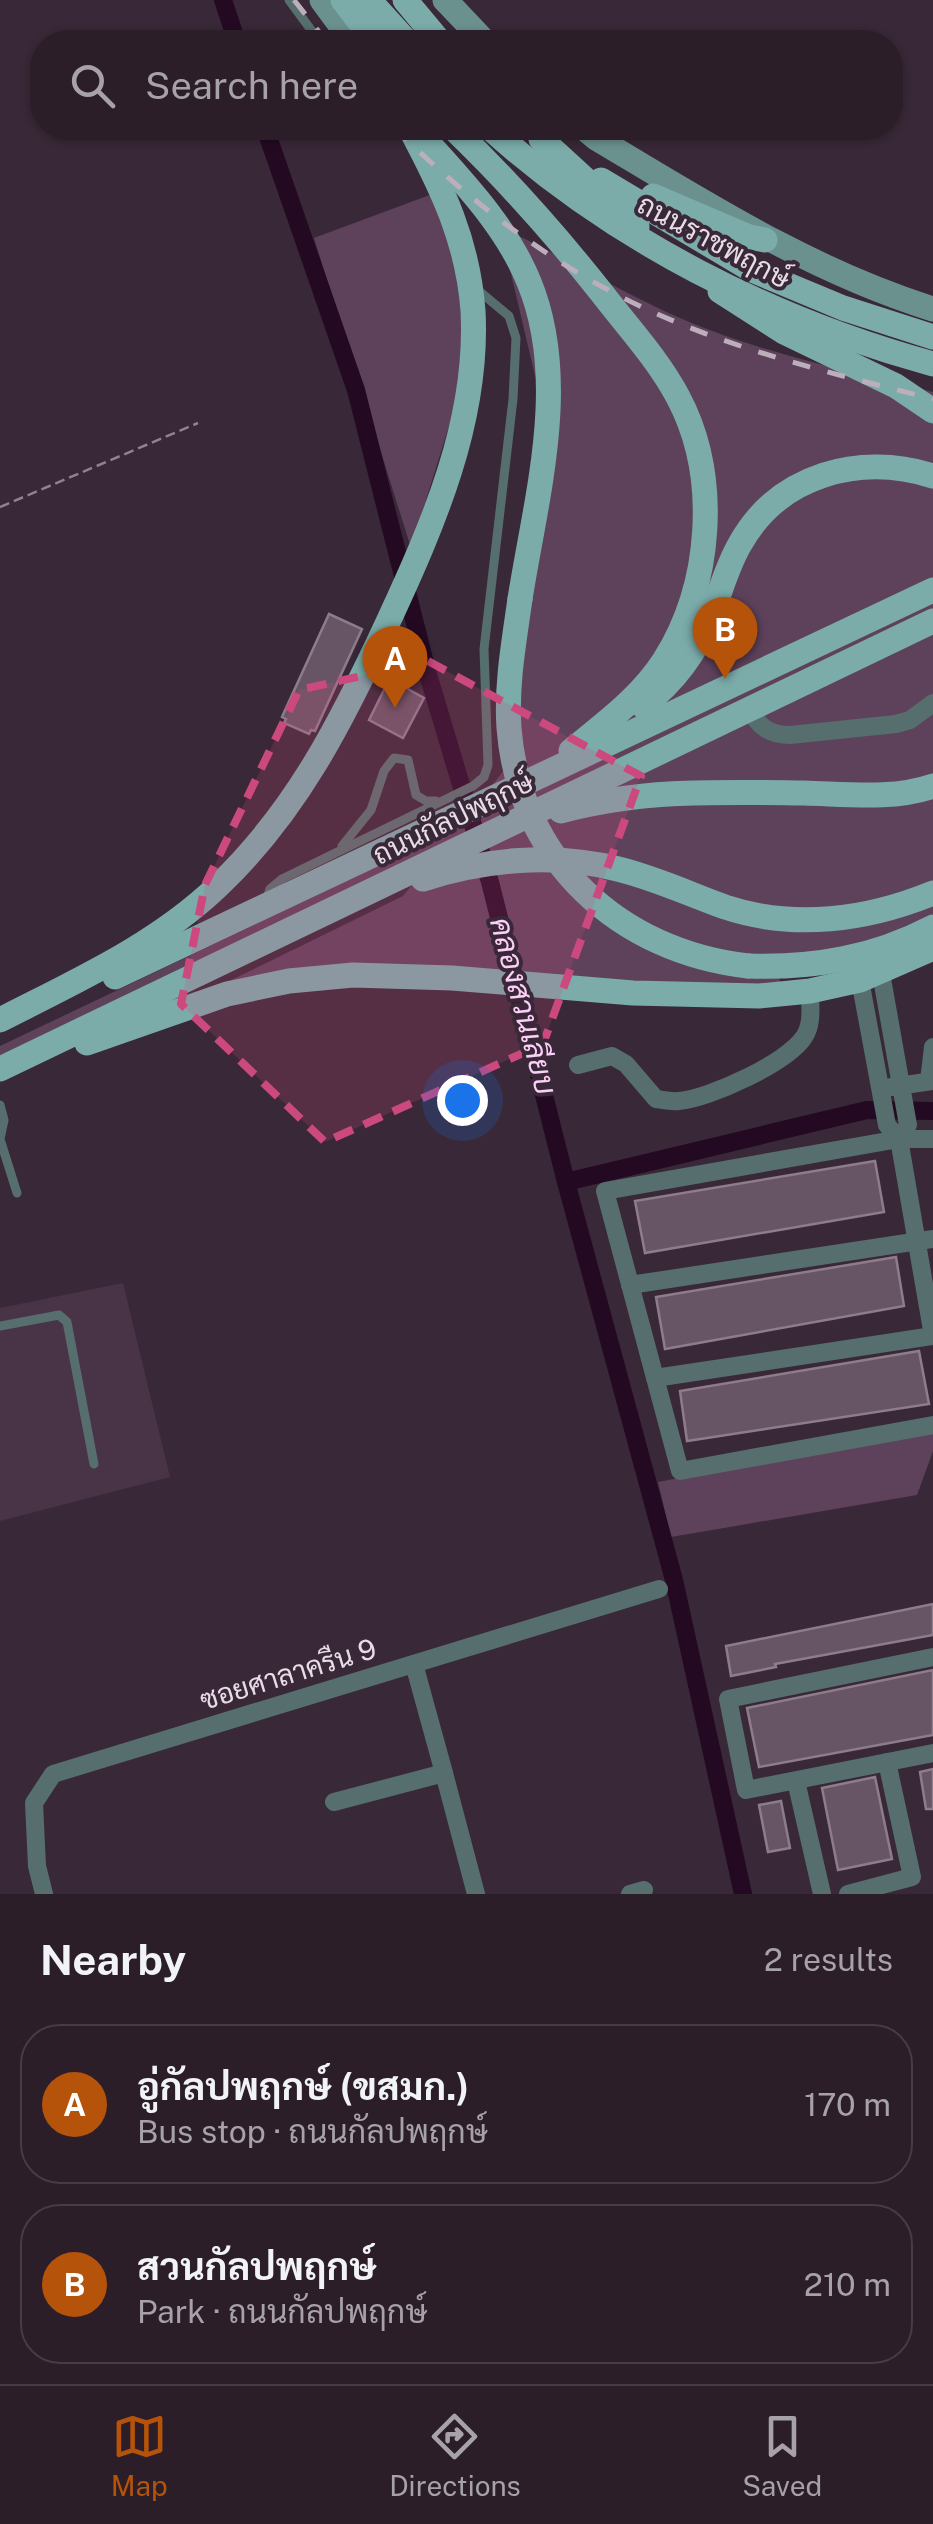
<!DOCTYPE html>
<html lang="en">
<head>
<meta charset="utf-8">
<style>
	body { margin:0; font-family:"Public Sans",Sarabun,sans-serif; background:#372b35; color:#f1f3f6 }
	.you { position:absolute; left:462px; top:1100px; width:35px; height:35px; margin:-25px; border:8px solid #fff; border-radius:50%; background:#1a73e8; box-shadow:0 0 0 15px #1a73e833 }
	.badge { display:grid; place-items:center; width:65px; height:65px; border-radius:50%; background:#b45309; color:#fff; font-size:32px; font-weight:700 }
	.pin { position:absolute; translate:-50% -82px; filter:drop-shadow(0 2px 5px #0008) }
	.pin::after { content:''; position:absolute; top:52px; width:35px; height:30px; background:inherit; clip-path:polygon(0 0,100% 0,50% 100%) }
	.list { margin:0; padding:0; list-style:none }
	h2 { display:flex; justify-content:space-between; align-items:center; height:130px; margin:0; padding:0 40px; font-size:42px }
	h2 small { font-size:32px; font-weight:400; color:#a6a2a8 }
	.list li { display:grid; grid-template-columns:65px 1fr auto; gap:30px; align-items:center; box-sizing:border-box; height:160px; margin:0 20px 20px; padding:0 20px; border:2px solid #473c46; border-radius:40px }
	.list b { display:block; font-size:38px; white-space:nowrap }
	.list p { margin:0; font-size:32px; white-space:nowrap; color:#a6a2a8 }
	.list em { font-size:32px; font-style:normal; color:#a6a2a8 }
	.icon { flex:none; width:55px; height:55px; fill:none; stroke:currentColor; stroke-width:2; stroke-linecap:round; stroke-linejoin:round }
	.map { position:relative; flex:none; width:933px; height:1894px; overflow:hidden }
	.search { position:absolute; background:#2b1e29; box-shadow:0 2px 8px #0004; left:30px; right:30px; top:30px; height:110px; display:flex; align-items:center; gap:25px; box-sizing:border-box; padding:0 35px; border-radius:40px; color:#a6a2a8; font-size:38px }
	.sheet { height:490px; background:#2b1e29 }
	nav { display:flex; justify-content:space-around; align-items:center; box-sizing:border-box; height:140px; border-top:2px solid #473c46; background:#2b1e29; font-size:28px; color:#a6a2a8 }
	nav a { display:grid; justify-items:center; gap:5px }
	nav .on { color:#b45309 }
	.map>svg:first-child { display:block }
	.built { fill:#483347 }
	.green { fill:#5e425c }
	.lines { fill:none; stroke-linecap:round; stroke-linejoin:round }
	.canal { stroke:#240923; stroke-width:18 }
	.building { fill:#675565; stroke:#8e7b8c; stroke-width:2.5 }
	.path { stroke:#90828e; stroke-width:2.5; stroke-dasharray:10 5; stroke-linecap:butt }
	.service { stroke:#566e6d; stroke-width:9 }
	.minor { stroke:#566e6d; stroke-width:18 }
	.secondary { stroke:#6b918f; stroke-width:25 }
	.primary { stroke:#7bacaa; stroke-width:25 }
	.rail { stroke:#bcafbb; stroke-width:5; stroke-dasharray:18 18; stroke-linecap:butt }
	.primary-bridge { stroke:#7bacaa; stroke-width:25 }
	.marked { fill:#cc497e; fill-opacity:0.2; stroke:#cc497e; stroke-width:8; stroke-dasharray:20 12; stroke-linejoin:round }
	.labels { text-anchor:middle; stroke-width:8; stroke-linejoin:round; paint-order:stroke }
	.street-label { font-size:28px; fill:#e8dde7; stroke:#392837 }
	.water-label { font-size:30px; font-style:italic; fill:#fccff8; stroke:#392837 }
</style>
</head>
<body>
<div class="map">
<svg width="933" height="1894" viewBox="0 0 933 1894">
	<rect width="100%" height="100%" fill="#392837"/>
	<polygon class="built" points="123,1283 170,1477 0,1521 0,1308"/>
	<g class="green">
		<polygon points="435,193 457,261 465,375 411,548 314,238"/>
		<path d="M500,227c53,24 103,55 156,80 86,42 185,62 277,85v522l-91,41 -67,12 10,27 -334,-12 -236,6 188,-92 36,-45 -439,208v-13l458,-218 55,-69 31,-345z"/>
		<polygon points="933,1430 933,1451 917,1495 671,1537 658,1482"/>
	</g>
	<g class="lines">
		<g class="canal">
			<polyline points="223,0 237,42"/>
			<polyline points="265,128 356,390 427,671 490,882 566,1182 674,1580 743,1894"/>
			<polyline points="566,1182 867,1110 933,1111"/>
		</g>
	</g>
	<g class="building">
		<polygon points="329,614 362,629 315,731 311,730 309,734 284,723 286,719 282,717"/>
		<polygon points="400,658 419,667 408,689 424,698 403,738 369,720"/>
		<polygon points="875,1161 884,1212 645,1253 635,1201"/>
		<polygon points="896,1257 904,1306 665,1349 656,1297"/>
		<polygon points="919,1351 929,1404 687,1441 680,1391"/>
		<polygon points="933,1604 933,1635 775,1664 776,1667 731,1676 726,1646"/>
		<polygon points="933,1670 933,1735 759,1767 747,1708"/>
		<polygon points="933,1769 933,1809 926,1809 920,1772"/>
		<polygon points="875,1777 892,1859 838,1870 822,1788"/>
		<polygon points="781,1801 790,1848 768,1852 759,1805"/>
	</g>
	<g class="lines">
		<polyline class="path" points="0,507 198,423"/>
		<g class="service">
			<polyline points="289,0 320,42"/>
			<polyline points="342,846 371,810 384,771 394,758 408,760 416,795 426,801 436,801"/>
			<polyline points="266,901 270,889 282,879 473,786 484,777 488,765 484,649 513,399 516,338 509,316 479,291"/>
			<polyline points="0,1105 4,1120 0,1139 17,1193"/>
			<polyline points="0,1326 59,1315 67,1322 94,1464"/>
		</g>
		<g class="minor">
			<path d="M748,708c11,18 20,27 42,27l106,-11 14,-4 23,-17"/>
			<polyline points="881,973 908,1125 899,1139"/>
			<polyline points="860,980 887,1125 899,1139 933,1336"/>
			<path d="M578,1065l34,-9 14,8 30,35c7,1 16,3 23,2 31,-3 108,-38 125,-64 9,-13 6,-31 6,-46"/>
			<polyline points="929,1081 933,1047"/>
			<polyline points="891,1087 933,1081"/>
			<polyline points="933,1139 899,1139 605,1191 680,1471 933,1425"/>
			<polyline points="630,1285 933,1239"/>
			<polyline points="655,1378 933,1336"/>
			<polyline points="933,1657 728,1699 746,1790 933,1753"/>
			<polyline points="414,1664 444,1773"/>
			<polyline points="796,1781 822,1894"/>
			<polyline points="334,1802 444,1773 476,1894"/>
			<polyline points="44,1894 37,1866 34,1803 53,1774 659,1589"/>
			<polyline points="630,1894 644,1890"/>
			<polyline points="848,1894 912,1877 887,1762"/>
		</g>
		<g class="secondary">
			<polyline points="322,0 353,42"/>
			<polyline points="445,0 485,42"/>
			<path d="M584,128l12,10c109,65 215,133 337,171"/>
		</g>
		<g class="primary">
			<polyline points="343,0 375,42"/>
			<polyline points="369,0 407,42"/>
			<polyline points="405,0 440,42"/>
			<path d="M453,128c54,52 102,106 148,164 26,34 57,67 77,105 42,79 34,188 -14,264 -24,37 -59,62 -93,90"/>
			<polyline points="541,139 637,227"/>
			<path d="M431,146c37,41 77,84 98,136 41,99 7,215 -9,317"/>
			<polyline points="601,180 752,270 843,308 933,337"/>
			<polyline points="653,196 749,237 765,240"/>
			<polyline points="720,291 784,332 896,386 933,411"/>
			<path d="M643,706c31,-24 54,-55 68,-91 10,-24 16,-49 29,-71 39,-70 120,-91 193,-68"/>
			<path d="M561,811c81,-22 160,-19 243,-18 42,1 89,7 129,-7"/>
			<path d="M423,879c62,-20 131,-26 195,-10 37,9 71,25 107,38 69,23 142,13 208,-14"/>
			<path d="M748,966c67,2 125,-8 185,-39"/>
			<polyline points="115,977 933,590"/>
			<path d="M0,1020c76,-39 155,-74 218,-134 79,-75 125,-167 170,-264 45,-97 91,-202 85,-311 -5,-70 -31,-123 -63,-183"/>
			<polyline points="87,1043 227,994 289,981 353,975 452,978 633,993 759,996 810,991 860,980 933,948"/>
			<polyline points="0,1069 933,621"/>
		</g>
		<g class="rail">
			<polyline points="294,0 327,42"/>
			<path d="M394,128c78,75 162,141 261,185 89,40 184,62 278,86"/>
		</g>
		<g class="primary-bridge">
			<path d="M490,128c124,112 282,192 443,236"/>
			<path d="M520,599c-6,43 -14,86 -11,129 10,132 111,224 239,238"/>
		</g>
	</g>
	<path class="marked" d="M428,661l213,115 -98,268 -218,98 -144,-138 24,-119 94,-195z"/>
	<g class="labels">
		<g class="street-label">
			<text transform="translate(714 241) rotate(28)" y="10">ถนนราชพฤกษ์</text>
			<text transform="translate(453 818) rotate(-26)" y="10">ถนนกัลปพฤกษ์</text>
			<text transform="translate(288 1674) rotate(-17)" y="10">ซอยศาลาครืน 9</text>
		</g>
		<g class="water-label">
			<text transform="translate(523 1006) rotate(75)" y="10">คลองสวนเลียบ</text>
		</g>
	</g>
</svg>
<div class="you"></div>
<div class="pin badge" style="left:395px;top:708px">A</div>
<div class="pin badge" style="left:725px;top:679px">B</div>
<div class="search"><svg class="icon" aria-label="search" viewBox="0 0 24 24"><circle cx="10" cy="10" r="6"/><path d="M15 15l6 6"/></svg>Search here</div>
</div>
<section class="sheet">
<h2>Nearby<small>2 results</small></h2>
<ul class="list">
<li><span class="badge">A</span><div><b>อู่กัลปพฤกษ์ (ขสมก.)</b><p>Bus stop · ถนนกัลปพฤกษ์</p></div><em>170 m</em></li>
<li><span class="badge">B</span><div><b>สวนกัลปพฤกษ์</b><p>Park · ถนนกัลปพฤกษ์</p></div><em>210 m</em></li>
</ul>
</section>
<nav>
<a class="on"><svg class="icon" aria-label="map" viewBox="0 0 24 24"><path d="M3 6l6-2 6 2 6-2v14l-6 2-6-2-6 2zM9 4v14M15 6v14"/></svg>Map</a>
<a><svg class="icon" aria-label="directions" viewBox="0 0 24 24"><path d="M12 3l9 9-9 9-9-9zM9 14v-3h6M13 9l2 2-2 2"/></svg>Directions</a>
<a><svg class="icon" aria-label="saved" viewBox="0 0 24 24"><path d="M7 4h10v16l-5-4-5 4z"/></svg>Saved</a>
</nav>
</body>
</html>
